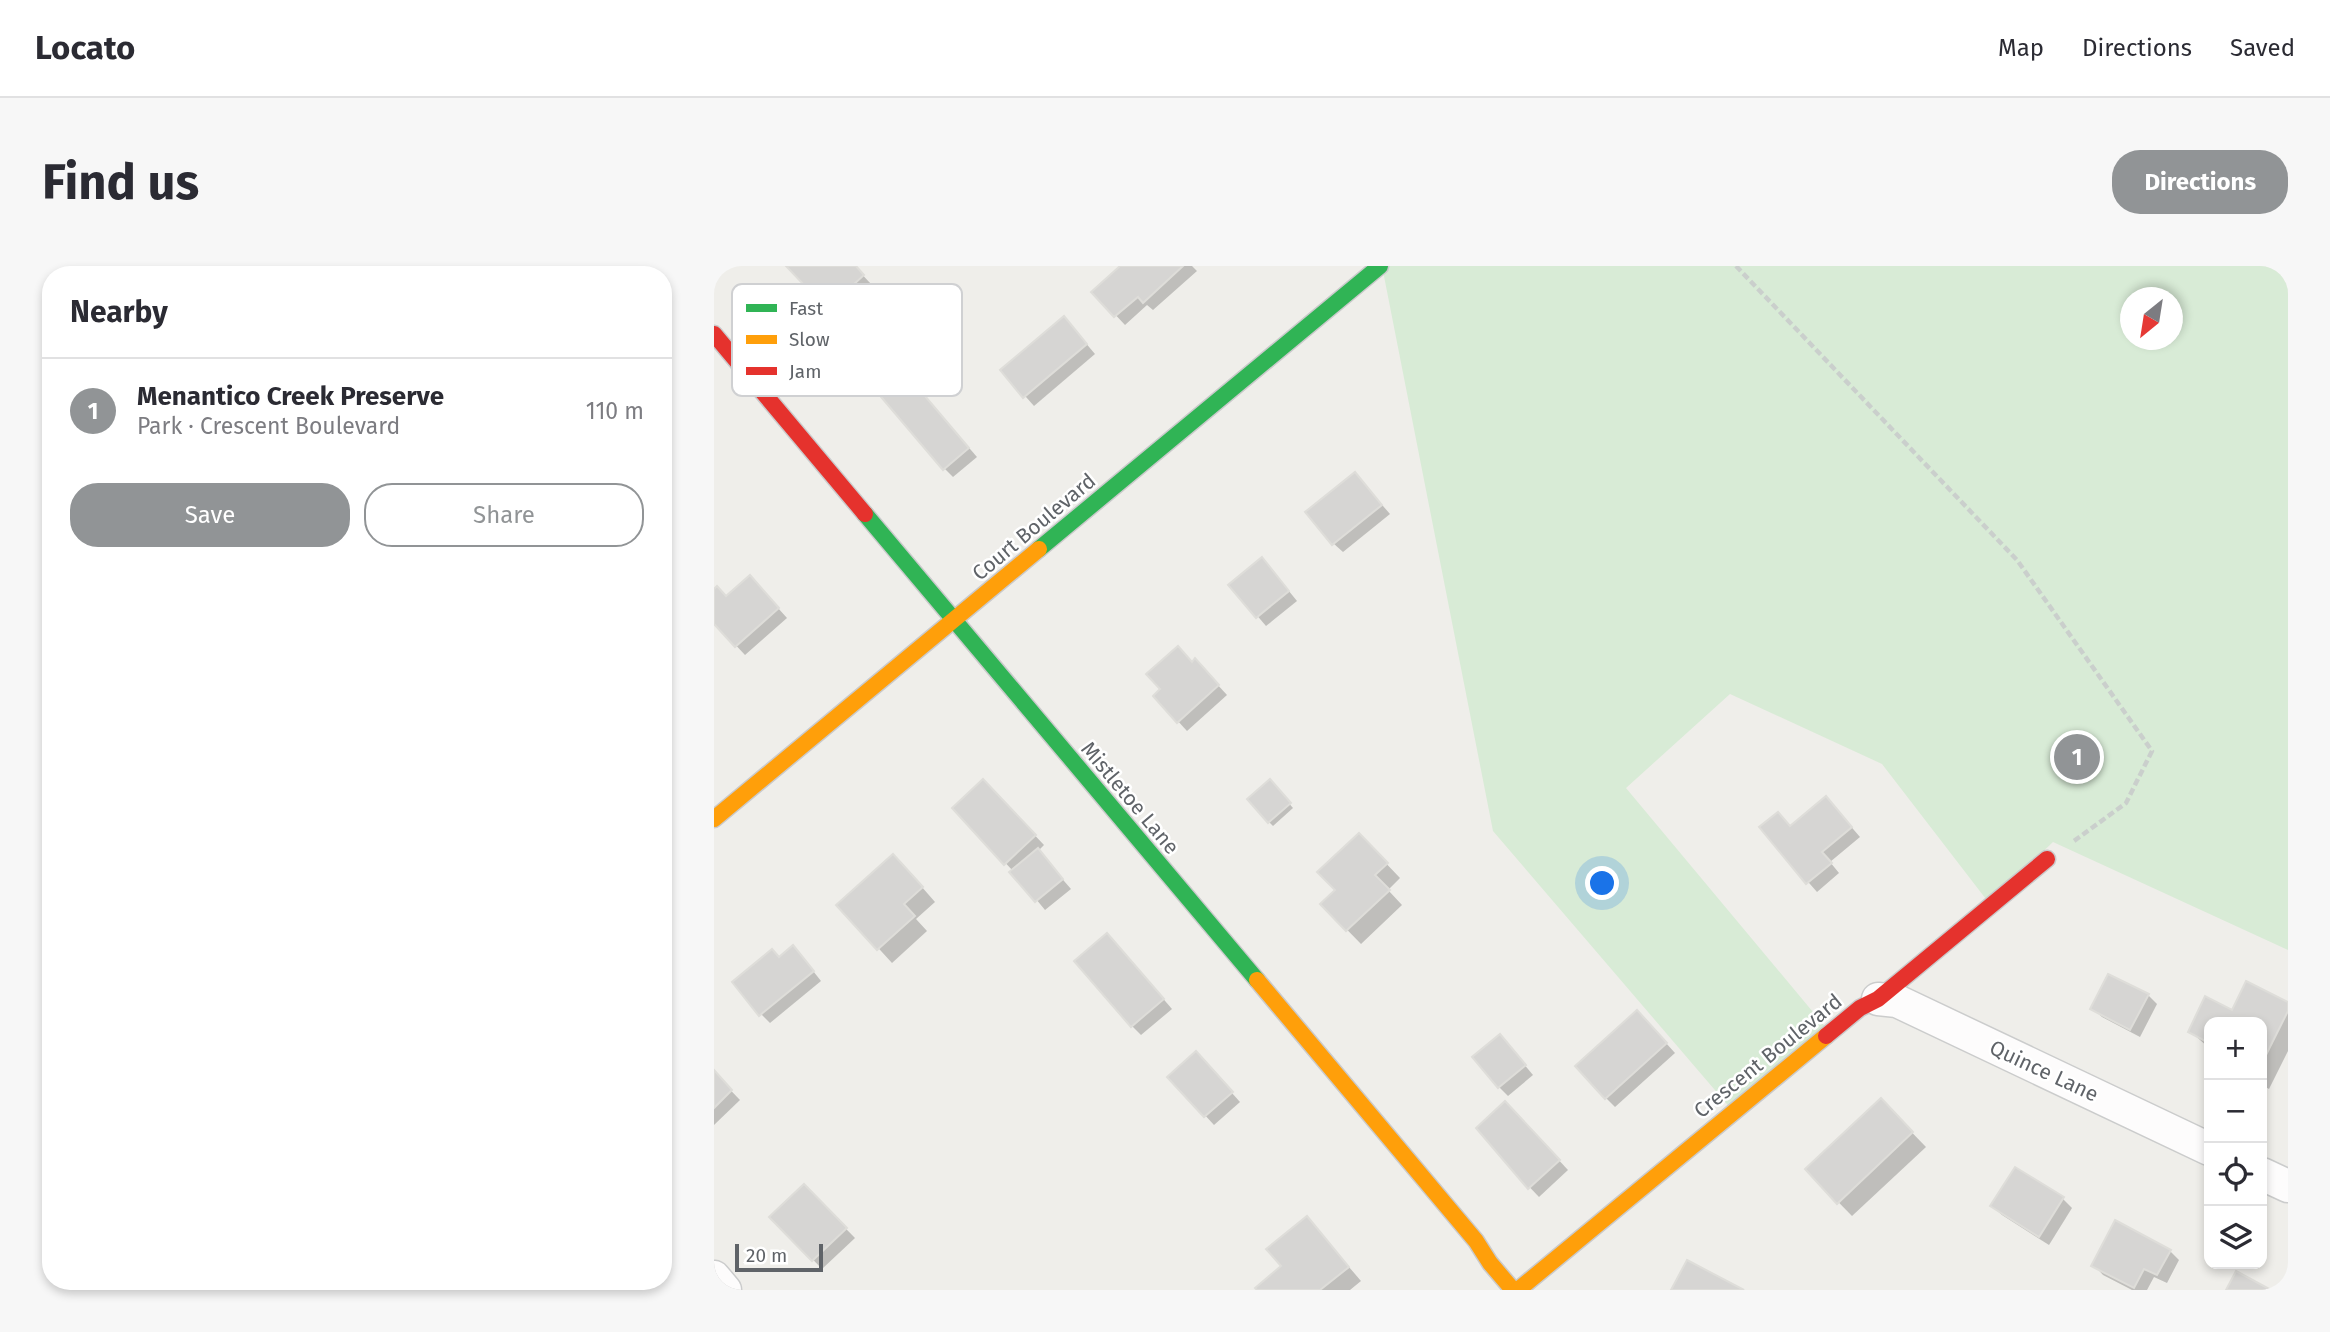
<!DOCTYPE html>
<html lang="en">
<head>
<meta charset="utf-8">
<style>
	body { margin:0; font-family:"Fira Sans",sans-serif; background:#f7f7f7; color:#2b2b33 }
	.controls { position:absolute; right:21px; bottom:21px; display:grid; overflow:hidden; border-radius:14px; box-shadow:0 4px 10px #0003 }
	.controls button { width:63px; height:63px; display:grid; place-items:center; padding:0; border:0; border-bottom:2px solid #e1e1e2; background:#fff; color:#2b2b33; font:35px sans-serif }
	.compass { position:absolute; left:1406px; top:21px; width:63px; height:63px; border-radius:50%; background:#fff; box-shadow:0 4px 10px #0003; rotate:210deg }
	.scale { position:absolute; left:21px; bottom:18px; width:88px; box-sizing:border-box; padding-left:7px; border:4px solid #5f6368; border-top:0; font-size:19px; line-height:24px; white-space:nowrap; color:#5f6368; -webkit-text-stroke:5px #fff; paint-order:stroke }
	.you { position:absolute; left:889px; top:618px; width:24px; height:24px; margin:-18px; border:5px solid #fff; border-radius:50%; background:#1a73e8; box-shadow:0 0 0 10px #1a73e833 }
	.badge { display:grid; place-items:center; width:46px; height:46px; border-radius:50%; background:#919496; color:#fff; font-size:23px; font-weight:700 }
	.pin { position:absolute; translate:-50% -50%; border:4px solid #fff; box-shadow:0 2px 7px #0006 }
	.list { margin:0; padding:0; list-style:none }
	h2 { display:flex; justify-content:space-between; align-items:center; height:91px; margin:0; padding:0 28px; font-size:30px }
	h2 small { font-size:23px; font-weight:400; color:#7c7c81 }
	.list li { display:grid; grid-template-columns:46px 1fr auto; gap:21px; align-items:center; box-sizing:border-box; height:105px; padding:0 28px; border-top:2px solid #e1e1e2 }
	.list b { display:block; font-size:26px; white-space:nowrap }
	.list p { margin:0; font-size:23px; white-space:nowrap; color:#7c7c81 }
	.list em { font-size:23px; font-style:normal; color:#7c7c81 }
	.actions { display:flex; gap:14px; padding:21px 28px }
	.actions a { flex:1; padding:16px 0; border:2px solid #919496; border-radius:28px; text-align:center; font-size:24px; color:#919496 }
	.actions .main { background:#919496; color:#fff }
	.icon { flex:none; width:38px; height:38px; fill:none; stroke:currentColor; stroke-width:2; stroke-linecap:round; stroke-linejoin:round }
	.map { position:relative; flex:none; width:1574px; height:1024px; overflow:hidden; border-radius:28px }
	header { display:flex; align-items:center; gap:42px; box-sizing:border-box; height:98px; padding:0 35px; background:#fff; border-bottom:2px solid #e1e1e2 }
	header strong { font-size:33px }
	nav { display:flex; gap:38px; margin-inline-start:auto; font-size:24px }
	.intro { display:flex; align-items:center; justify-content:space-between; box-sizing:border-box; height:168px; padding:0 42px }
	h1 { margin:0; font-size:49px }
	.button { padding:18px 32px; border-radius:28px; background:#919496; color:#fff; font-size:24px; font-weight:700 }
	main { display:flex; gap:42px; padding:0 42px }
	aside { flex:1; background:#fff; border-radius:28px; box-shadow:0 4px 10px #0003 }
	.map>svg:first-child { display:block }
	.green { fill:#d8ebd6; fill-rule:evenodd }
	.shadow { fill:#0003 }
	.building { fill:#d6d5d3; stroke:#deddd9; stroke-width:2 }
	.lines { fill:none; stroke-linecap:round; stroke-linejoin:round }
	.street-casing { stroke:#cbcccc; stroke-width:35 }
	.fast-casing { stroke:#cacacb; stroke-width:19 }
	.slow-casing { stroke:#cacacb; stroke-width:19 }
	.jam-casing { stroke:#cacacb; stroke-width:19 }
	.path { stroke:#cacfcc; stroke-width:4.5; stroke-dasharray:7 3.5; stroke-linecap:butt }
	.street { stroke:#fdfcfc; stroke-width:32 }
	.fast { stroke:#30b455; stroke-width:16 }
	.slow { stroke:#ff9f0a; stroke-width:16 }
	.jam { stroke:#e5322d; stroke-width:16 }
	.labels { text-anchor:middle; stroke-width:5; stroke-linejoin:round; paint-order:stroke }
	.street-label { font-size:21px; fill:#5f6368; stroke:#fff }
	.key { fill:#fff; stroke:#cfd0d2; stroke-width:2 }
	.key-label { font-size:19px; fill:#5f6368 }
</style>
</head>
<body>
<header>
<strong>Locato</strong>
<nav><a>Map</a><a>Directions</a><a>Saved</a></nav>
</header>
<div class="intro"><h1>Find us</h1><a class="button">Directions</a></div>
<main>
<aside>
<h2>Nearby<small></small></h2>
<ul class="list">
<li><span class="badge">1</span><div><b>Menantico Creek Preserve</b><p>Park · Crescent Boulevard</p></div><em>110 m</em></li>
</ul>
<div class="actions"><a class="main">Save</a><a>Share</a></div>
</aside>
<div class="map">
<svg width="1574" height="1024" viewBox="0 0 1574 1024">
	<rect width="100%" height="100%" fill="#efeeea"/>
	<path class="green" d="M668,0h906v684l-235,-108 -64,61 -107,-139 -152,-70 -104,94 202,242 -96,80 -239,-279zM1416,32h42v42h-42z"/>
	<g class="shadow">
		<polygon points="75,0 140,0 158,19 124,51"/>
		<polygon points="408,0 478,0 483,5 439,44 433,39 411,59 380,26"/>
		<polygon points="359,62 381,88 320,140 289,105"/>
		<polygon points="192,109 263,191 239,211 230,202"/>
		<polygon points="641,208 676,248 629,286 619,277"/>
		<polygon points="557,303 583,335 552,360 517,319"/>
		<polygon points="45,321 73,352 31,389 0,356 0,325 13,332"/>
		<polygon points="478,398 490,404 513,429 473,465 441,430"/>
		<polygon points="269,515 330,579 324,585 357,623 331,644 299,605 240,542"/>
		<polygon points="560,520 579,542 559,560 555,556"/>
		<polygon points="1121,542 1146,571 1116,596 1125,607 1103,626 1047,562 1077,562"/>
		<polygon points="645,569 686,612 674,624 688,639 647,678 608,638 623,624"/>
		<polygon points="193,604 221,636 202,653 213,665 178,697 125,639"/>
		<polygon points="402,678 458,743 427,769 418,760"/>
		<polygon points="88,691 107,715 56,757 47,748 65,692"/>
		<polygon points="1434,729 1443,738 1426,771 1388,751 1378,742"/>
		<polygon points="1492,733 1519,746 1574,738 1574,785 1555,823 1548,819 1548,756 1495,756 1495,782 1476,765"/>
		<polygon points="932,755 961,787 901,841 892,832"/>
		<polygon points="794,779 819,809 794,830 785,821"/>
		<polygon points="491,797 526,836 500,859 456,811"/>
		<polygon points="0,807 26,834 0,859"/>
		<polygon points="800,846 854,904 825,931 787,891"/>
		<polygon points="1180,848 1212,881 1138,950 1093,904"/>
		<polygon points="90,920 141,972 108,1003 58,951"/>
		<polygon points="1349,933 1358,942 1335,979 1288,949 1278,940"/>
		<polygon points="593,952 647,1015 636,1024 545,1024 569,1001"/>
		<polygon points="1456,985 1465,994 1453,1017 1440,1011 1433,1024 1418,1024 1389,1009 1380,999"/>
	</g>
	<g class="building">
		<polygon points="72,0 142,0 150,9 113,43"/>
		<polygon points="406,0 469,0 429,37 424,31 400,51 377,26"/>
		<polygon points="350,50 373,78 309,132 286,104"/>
		<polygon points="183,97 255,182 229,204 157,119"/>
		<polygon points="641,206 668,239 618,279 591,246"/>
		<polygon points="548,291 575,325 542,352 514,319"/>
		<polygon points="36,309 65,342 21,381 0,358 0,323 3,320 12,330"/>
		<polygon points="464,380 478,396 481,392 505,419 463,457 439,430 446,423 432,408"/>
		<polygon points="269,513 322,569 290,599 238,542"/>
		<polygon points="556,513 577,537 554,557 533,533"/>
		<polygon points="1112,530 1138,561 1108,586 1118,597 1092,618 1045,561 1064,546 1076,560"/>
		<polygon points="645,567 674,597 661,609 676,624 632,665 606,638 621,624 603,606"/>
		<polygon points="324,582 349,613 321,636 295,606"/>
		<polygon points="179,588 209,621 190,638 201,650 163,684 122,639"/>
		<polygon points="393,667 450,733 417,761 360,695"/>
		<polygon points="79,679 100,705 45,750 18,716 58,683 65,691"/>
		<polygon points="1394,708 1435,728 1416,764 1376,743"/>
		<polygon points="1532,715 1574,736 1574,745 1548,797 1548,756 1495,756 1495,777 1474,766 1491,730 1518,744"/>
		<polygon points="923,744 953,777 891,833 861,800"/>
		<polygon points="786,768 812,799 784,822 758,791"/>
		<polygon points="482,785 519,826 490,851 453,811"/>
		<polygon points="0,804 18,824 0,842"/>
		<polygon points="1167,832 1199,866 1123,938 1091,903"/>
		<polygon points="791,835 846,894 814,923 762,862"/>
		<polygon points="1301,901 1350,931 1325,971 1276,940"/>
		<polygon points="90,918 133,962 98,995 55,951"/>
		<polygon points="593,950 635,1001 606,1024 543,1024 541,1022 567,1000 552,983"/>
		<polygon points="1401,954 1457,984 1443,1009 1430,1003 1420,1022 1377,1000"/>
		<polygon points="973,994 1030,1024 957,1024"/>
		<polygon points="1522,1005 1557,1024 1512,1024"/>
	</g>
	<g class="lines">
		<g class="street-casing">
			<g id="street">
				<polyline points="1164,733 1183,735 1495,883"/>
				<polyline points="1548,908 1574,920"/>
				<polyline points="0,1011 11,1024"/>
			</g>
		</g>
		<g class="fast-casing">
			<g id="fast">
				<polyline points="151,248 543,714"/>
				<polyline points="325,283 666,0"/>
			</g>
		</g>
		<g class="slow-casing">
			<g id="slow">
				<polyline points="0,553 325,283"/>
				<polyline points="543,714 762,975 776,997 799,1024"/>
				<polyline points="804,1024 1112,770"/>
			</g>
		</g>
		<g class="jam-casing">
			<g id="jam">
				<polyline points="0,68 151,248"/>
				<polyline points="1112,770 1146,742 1164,733 1333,593"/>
			</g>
		</g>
		<polyline class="path" points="1022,0 1303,294 1438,485 1412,537 1360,575"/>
		<use href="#street" class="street"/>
		<use href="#fast" class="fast"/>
		<use href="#slow" class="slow"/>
		<use href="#jam" class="jam"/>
	</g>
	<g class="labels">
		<g class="street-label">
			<text transform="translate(320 261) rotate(-40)" y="7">Court Boulevard</text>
			<text transform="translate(416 532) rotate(50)" y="7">Mistletoe Lane</text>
			<text transform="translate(1054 790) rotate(-39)" y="7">Crescent Boulevard</text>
			<text transform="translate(1330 805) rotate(25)" y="7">Quince Lane</text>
		</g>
	</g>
	<rect x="18" y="18" width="230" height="112" rx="10" class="key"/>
	<rect x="32" y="38" width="31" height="8" fill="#30b455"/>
	<rect x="32" y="69" width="31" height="9" fill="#ff9f0a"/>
	<rect x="32" y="101" width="31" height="8" fill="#e5322d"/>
	<g class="key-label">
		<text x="75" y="49">Fast</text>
		<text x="75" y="80">Slow</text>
		<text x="75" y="112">Jam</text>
	</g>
</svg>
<div class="controls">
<button>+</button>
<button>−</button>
<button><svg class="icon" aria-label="locate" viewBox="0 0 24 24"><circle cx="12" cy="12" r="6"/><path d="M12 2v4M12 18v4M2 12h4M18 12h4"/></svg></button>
<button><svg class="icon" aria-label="layers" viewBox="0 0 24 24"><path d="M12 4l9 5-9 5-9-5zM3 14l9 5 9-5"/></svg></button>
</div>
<svg class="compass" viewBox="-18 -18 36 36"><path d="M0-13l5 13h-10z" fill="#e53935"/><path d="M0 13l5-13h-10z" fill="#7c7c81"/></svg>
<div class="scale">20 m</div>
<div class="you"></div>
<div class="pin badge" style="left:1363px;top:491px">1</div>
</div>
</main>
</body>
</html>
